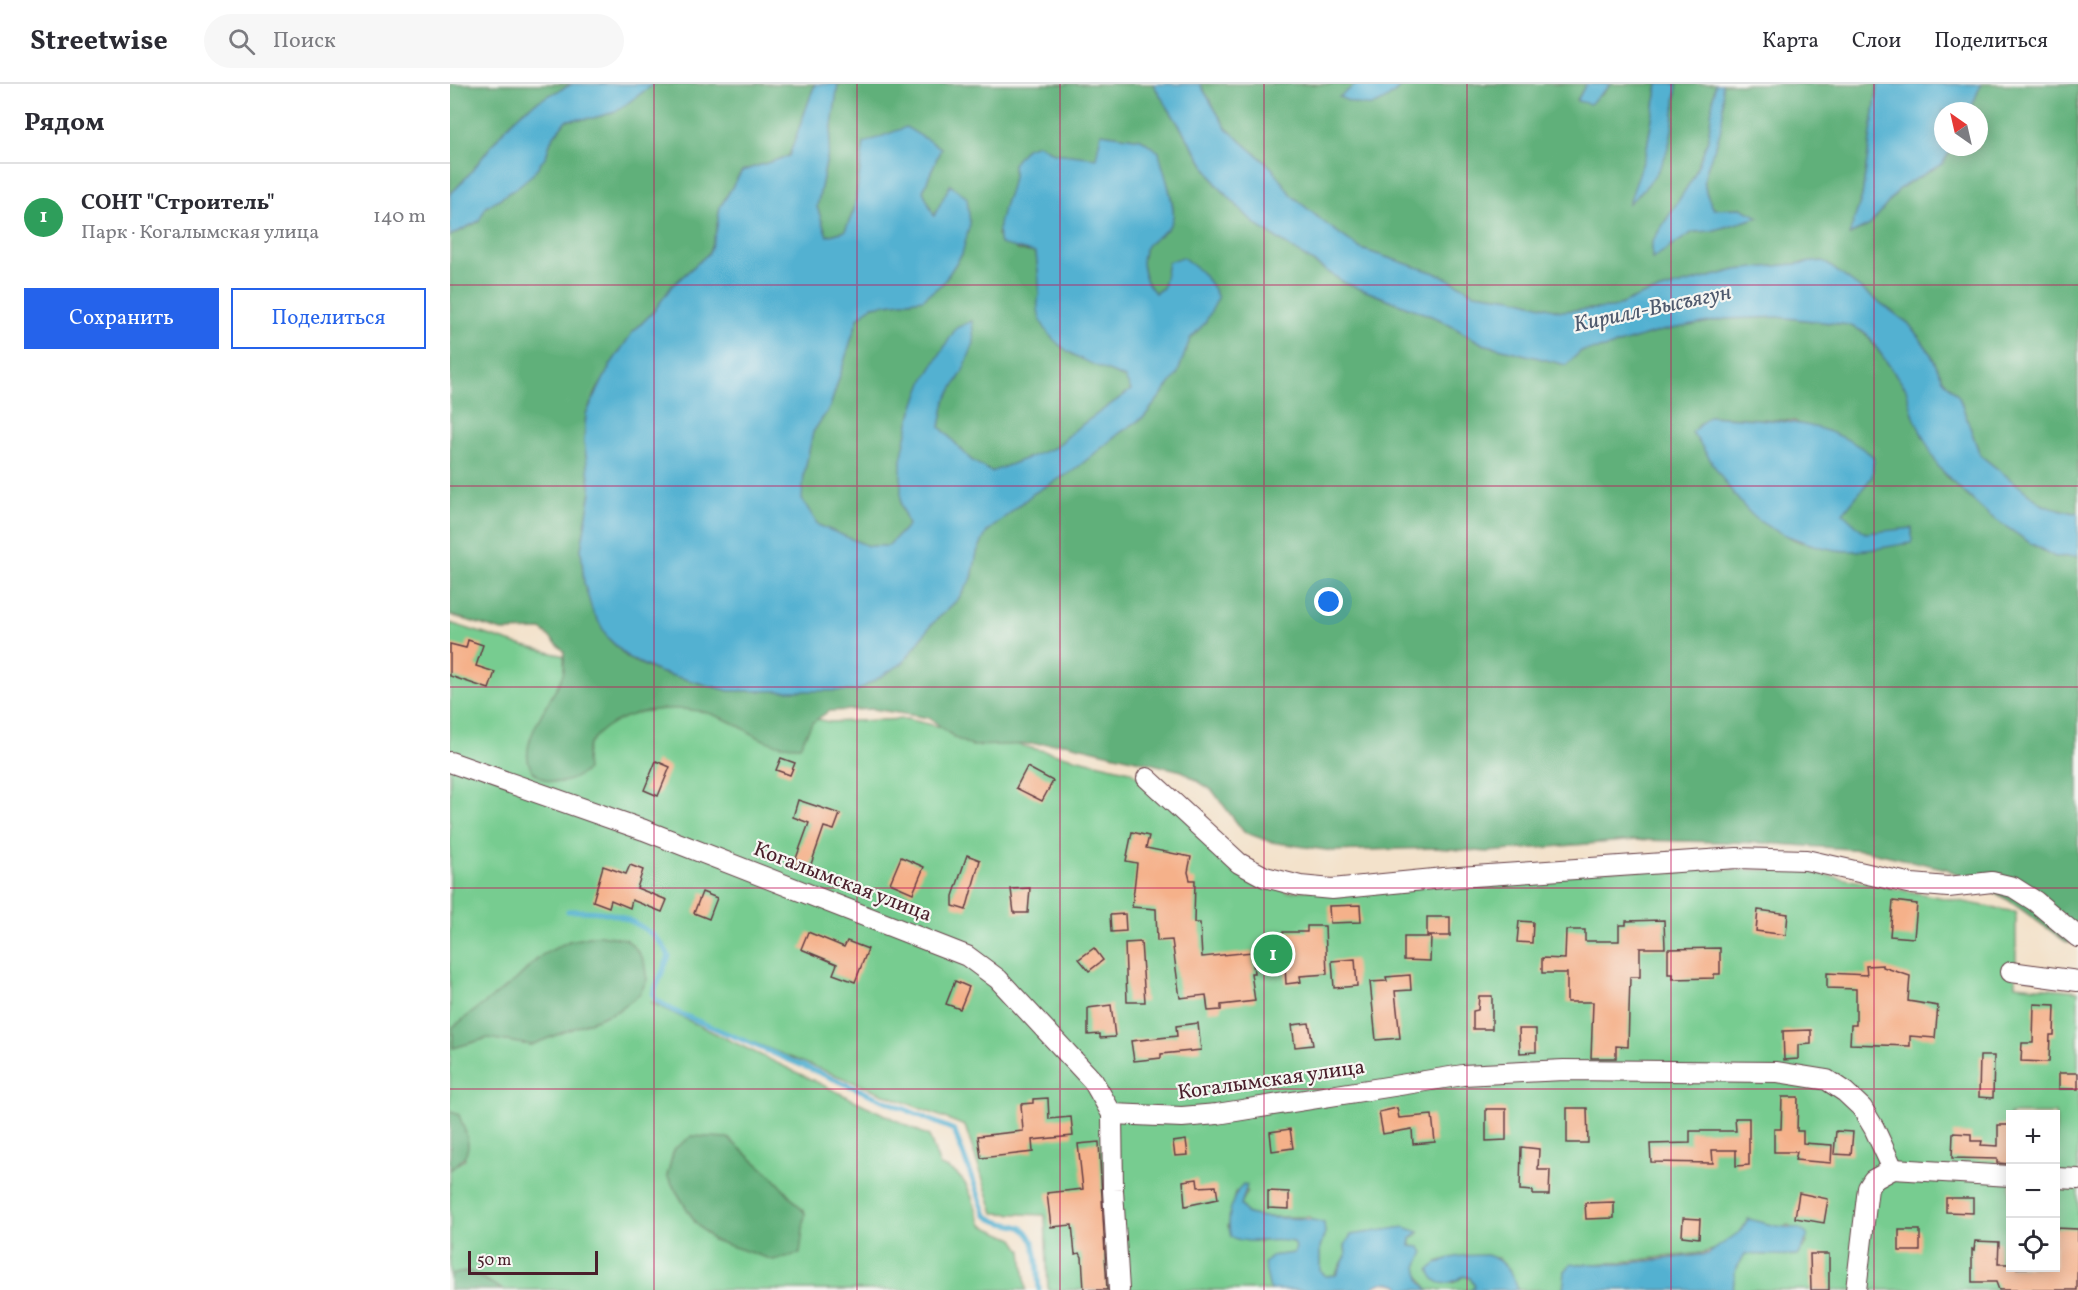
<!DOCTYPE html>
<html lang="ru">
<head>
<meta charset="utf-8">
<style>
	body { margin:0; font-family:Vollkorn,serif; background:#f7f7f7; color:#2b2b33 }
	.controls { position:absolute; right:18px; bottom:18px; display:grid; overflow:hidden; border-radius:0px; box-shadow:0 3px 15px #0003 }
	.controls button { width:54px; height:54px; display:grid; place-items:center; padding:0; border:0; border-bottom:2px solid #e1e1e2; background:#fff; color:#2b2b33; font:30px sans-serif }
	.compass { position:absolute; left:1484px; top:18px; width:54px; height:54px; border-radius:50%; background:#fff; box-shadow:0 3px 15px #0003; rotate:326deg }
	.scale { position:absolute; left:18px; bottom:15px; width:130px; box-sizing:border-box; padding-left:6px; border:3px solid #4a1f2b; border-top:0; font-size:16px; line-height:21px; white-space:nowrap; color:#4a1f2b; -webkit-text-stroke:4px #f6f6f2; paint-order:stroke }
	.you { position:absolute; left:879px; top:518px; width:21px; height:21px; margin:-15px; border:4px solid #fff; border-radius:50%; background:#1a73e8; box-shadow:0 0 0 9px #1a73e833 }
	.badge { display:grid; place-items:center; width:39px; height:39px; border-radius:50%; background:#2563eb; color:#fff; font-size:20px; font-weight:700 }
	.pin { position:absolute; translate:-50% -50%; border:3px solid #fff; box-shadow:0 2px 6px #0006 }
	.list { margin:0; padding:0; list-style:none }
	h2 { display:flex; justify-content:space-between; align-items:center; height:78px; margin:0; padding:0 24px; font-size:26px }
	h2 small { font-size:20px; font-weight:400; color:#7c7c81 }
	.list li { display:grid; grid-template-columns:39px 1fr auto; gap:18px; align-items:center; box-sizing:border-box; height:108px; padding:0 24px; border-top:2px solid #e1e1e2 }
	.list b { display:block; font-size:22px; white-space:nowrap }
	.list p { margin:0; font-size:20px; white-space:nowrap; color:#7c7c81 }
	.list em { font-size:20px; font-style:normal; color:#7c7c81 }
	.actions { display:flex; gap:12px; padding:18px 24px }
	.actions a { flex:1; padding:14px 0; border:2px solid #2563eb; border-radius:0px; text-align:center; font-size:21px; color:#2563eb }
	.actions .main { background:#2563eb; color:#fff }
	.icon { flex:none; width:33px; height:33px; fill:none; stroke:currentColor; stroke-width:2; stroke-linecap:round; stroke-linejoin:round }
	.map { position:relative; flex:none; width:1628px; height:1206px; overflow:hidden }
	header { display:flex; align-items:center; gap:36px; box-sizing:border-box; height:84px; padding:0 30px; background:#fff; border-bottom:2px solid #e1e1e2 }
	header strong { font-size:28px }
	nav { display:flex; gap:33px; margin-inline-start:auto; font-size:21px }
	.search { width:420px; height:54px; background:#f7f7f7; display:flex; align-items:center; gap:15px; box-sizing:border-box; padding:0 21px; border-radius:33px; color:#7c7c81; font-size:22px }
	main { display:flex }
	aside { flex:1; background:#fff }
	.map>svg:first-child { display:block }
	.green { fill:#77cc90; stroke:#60765e; stroke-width:1.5; fill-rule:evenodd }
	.forest { fill:#61b07a; stroke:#566852; stroke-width:1.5; fill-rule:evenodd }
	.water { fill:#53b1d1; stroke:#4e687e; stroke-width:1.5 }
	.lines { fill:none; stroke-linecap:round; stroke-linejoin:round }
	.stream { stroke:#53b1d1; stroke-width:5 }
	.building { fill:#f5b18a }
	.minor-casing { stroke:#633c43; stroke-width:22 }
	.minor { stroke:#fff; stroke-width:20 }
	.grid { fill:none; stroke:#c2185b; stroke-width:1.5; stroke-opacity:0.55 }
	.labels { text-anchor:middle; stroke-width:4.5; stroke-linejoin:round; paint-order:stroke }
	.street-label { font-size:21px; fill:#4a1f2b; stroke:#f6f6f2 }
	.water-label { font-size:22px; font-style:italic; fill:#4e596d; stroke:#f6f6f2 }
</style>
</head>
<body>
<header>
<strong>Streetwise</strong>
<div class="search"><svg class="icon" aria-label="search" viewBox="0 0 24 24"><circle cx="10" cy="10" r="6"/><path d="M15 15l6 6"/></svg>Поиск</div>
<nav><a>Карта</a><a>Слои</a><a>Поделиться</a></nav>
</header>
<main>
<aside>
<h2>Рядом<small></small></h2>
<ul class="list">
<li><span class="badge" style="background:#2e9e5b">1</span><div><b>СОНТ &quot;Строитель&quot;</b><p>Парк · Когалымская улица</p></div><em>140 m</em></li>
</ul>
<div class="actions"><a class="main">Сохранить</a><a>Поделиться</a></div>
</aside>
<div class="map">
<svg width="1628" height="1206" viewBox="0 0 1628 1206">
	<rect width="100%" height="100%" fill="#f6f6f2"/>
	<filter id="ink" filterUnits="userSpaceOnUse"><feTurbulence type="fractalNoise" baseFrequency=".0167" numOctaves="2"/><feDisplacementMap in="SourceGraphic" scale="12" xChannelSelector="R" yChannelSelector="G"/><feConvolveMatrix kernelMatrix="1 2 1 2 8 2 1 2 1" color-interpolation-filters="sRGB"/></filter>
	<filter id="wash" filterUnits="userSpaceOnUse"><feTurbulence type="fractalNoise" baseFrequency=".008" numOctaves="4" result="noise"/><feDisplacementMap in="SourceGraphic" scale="24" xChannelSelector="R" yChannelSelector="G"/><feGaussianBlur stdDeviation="1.35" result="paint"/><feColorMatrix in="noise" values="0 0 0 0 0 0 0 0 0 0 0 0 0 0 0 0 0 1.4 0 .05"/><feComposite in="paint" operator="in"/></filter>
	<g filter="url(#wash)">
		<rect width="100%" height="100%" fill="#f3e2cb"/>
		<path class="green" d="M0,539l66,21 313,78 78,-3 223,52 157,121 236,-23 276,1 217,42v73l62,6v299h-345l2,-19 10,-17 52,2 10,-14 -18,-17 -11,2 -30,-8c-20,40 -56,34 -93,39 -28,4 -55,7 -84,6l-6,7 -2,19h-45l-9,-20 -11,-12c-22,-2 -40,-3 -61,4l16,21 11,-7 6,2 6,8 -5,4h-42c-11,-12 -19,-35 -18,-51l8,-6 -15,-6 -59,18 1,11 -11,19 -9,1 -6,-5v-24l5,-14 -16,-16h-53l-10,-4 -5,-8 6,-14 -12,1 -7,35 31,15 17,-4 16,4 4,5 -1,6 -24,3 -6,7 5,27h-222l-3,-75 -51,-2 -29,-87 -315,-124 279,134 11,30c30,8 31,33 42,59l32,14 8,12 4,39h-523l-34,-19 -19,4v-105l15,-11 -6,-44 -9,-4zM88,874l98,39 -19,14 -86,34 -43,-7 -35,10v-21l64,-48zM1560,1030h46v154h-46zM278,1054l46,40 31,35 -92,27 -18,-18 -28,-46z"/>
		<g class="forest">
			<path d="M0,0h122c-17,9 -38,17 -52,30 -27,23 -43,57 -70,80z"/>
			<path d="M204,0h161l-26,72 -47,15 -22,36 -4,25 -7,21 -37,33 -18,25 -22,22 -35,57 -11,24 -2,27 7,51 -10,57 3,34 24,55 21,21 30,13 70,19 61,-1 113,-27 28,-38 27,-26 14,-21 5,-26 10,-20 47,-39 39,-22 48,-39 23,-15 33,-42 13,-36 15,-16 -37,-60 -5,25 -8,5c-13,-14 -20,-40 -2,-53 9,-7 18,-11 20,-24 2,-15 -11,-48 -15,-64l-17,-13 -39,-6 -6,26 -42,-6 -16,-9 -25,20c3,21 -11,49 -16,71l21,15 18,3 4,34 -2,22 20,35 14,10 54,24 5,12 -55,39 -20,18 -64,25 -21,-12 -31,-33c2,-9 2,-20 6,-28 13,-26 32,-47 25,-78l-70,183 7,21 -20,21h-20l-50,-21 -17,-26 3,-25 9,-42 17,-25 28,-90 14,-11 51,-7 20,-16 19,-29 -12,-68 -16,31 -11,-26 18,-43 -77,-5 -10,67 -9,21 -18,5 -10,-29 11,-54 10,-69h315l64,101 38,39 90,59 94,36 44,25 83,21 15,-14 24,-3 56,-17 64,-12 53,-2 71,8 16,8 42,56 7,28 24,49 12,14 39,35 43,29 23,13 23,-1v389l-13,-4 -57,-41 -61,-31 -84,-19 -99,-7 -127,-3 -149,12 -52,-4 -103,3 -62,-9 -27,-10 -32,-42 -30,-19 -117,-28 -93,3 -15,-7 -28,-21 -56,-9 -44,2 -17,12 -12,23c-42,0 -42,-13 -76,-27 -35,-16 -88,-13 -119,9 -17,13 -21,21 -18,42 -12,9 -23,15 -38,11 -52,-17 6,-82 14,-107 2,-7 1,-16 1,-23l-22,-21 -40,1 -52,-16v-379l28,-14 8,-15 29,-18 31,-33 5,-16 15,-20 27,-2 22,-6zM1259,332l86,5 77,56 -30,36 23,20 47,-4v14c-28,3 -84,5 -111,-1 -28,-6 -92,-85 -109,-110z"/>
			<path d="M750,0h157l-17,13 51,-1 12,-12h183l-9,16 24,-5 10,-11h47l-12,69 -16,49c44,-38 41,-65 47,-118h38l-7,56 -15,38 -41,64v16l41,-26 19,-1 46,-14 -17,-9 -27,1c-17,-28 -7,-36 0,-63 6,-21 9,-40 8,-62h156l-16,112 -12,39 20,-10 30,-37 42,-24 11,-17h26v-36h-9l11,-27h97v428l-3,1 -32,-8 -63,-50 -21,-58 -16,-18 -14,-28 -20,-27 -86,-63 -87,9 -94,25 -29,13 -52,3 -49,-13 -38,-5 -33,-18 -80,-26 -35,-25 -35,-29 -19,-27 -46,-40z"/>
			<polygon points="150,851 176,855 187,866 194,877 197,896 189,911 167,927 81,961 38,954 3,964 3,943 67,895 92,871 119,857"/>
			<path d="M0,1027l9,4c10,27 17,36 -9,55z"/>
			<polygon points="242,1052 278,1054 324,1094 355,1129 350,1170 323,1176 263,1156 245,1138 217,1092 224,1065"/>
			<polygon points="19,1187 53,1206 0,1206 0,1191"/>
		</g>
		<g class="water">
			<path d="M122,0h82l-39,28 -22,6 -27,2 -15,20 -5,16 -13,18 -18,15 -29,18 -7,14 -29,15v-42c27,-23 43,-57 70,-80 14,-13 35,-21 52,-30z"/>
			<path d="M365,0h23l-10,69 -11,54 10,29 18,-5 9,-21 10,-67 42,-16 35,21 -18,43 11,25 16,-31 17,13 3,26 -8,30 -19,29 -20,16 -51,7 -14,12 -28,89 -17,25 -9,42 -2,25 16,26 50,21h20l20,-21 -7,-21v-44l10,-46 13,-34 32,-52 16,-7 2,22 -12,30 -17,28 -5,26 31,33 20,12 65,-25 20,-18 55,-39 -6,-12c-32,-14 -81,-28 -87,-69 -1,-8 2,-16 1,-23 0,-11 -2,-22 -3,-33l-36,-9c-8,-28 17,-53 13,-80l13,-16 12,-4 16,9 42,5 5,-25 40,6 18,13c3,16 16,49 14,64 -2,13 -11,17 -20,24 -18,13 -11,39 2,53l8,-5 5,-26 14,-5c17,12 28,22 36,41l-13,25 -15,16 -13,36 -33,42 -23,15 -48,39 -39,22 -47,39 -10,20 -5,26 -14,21 -27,26 -28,38 -46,28h-128l-70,-19 -30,-14 -21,-20 -16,-28 -8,-27 -3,-34 10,-57 -7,-51 2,-27 25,-50 21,-31 22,-22 18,-25 37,-33 7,-21 4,-25 22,-36 47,-15z"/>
			<polygon points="703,0 750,0 776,44 822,84 841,111 876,140 911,165 991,191 1024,209 1062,214 1111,227 1163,224 1192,211 1286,186 1373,177 1459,240 1479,267 1493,295 1509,313 1530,371 1593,421 1624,429 1628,428 1628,472 1605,473 1582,460 1539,431 1501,396 1488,382 1473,353 1464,333 1456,305 1416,249 1399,241 1328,233 1275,235 1211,247 1155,264 1131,267 1116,281 1033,260 989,235 895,199 805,140 767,101"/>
			<path d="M907,0h46c-22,24 -35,27 -64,13z"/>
			<polygon points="1136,0 1161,0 1140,20 1127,17"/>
			<path d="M1208,0h19c-6,54 -3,80 -48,119l17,-50z"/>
			<path d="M1265,0h7c1,16 2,33 -2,48 -8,32 -27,44 -6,77l27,-1 18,9 -48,14 -18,1 -41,27v-17l41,-64 15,-38z"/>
			<polygon points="1428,0 1531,0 1520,27 1493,27 1493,63 1503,63 1492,80 1450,104 1420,141 1399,151 1412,112"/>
			<path d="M1259,332c61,5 114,0 165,41l-2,20 -29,36 22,20 47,-5v15c-20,2 -40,8 -60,8 -27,1 -82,-18 -101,-37 -24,-24 -40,-55 -59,-82z"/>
			<path d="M793,1100l4,1 -6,20 5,8c24,9 53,1 78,10l1,10 -5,14v24l6,5 10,-1 10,-19 -1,-11 6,-10 53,-8 15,5 -8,7 -1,7 10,1 4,5 -7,15 4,15 8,8h-27l-3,-5c-12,-4 -19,-4 -29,5h-100l-6,-26 7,-8 23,-3 2,-6 -4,-5c-21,-5 -41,4 -61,-5 -5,-16 0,-41 12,-53z"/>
			<path d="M1298,1135c10,2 19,5 29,7 12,3 22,-2 31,10l-11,20 -52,-2 -10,17 -2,19h-170l2,-19 6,-7h49l88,-10 34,-24z"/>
			<path d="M1037,1171c17,5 26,18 31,35h-47l4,-4 -5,-8 -6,-2c-15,9 -28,13 -35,-6 16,-16 36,-14 58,-15z"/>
		</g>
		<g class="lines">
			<path class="stream" d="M118,827c12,0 26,-1 38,2 23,4 54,21 63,43l-16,38 3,6 18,11 280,119 32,85c10,8 19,8 31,11 23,5 20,46 22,64"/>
		</g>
		<g id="blocks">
			<g class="building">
				<polygon points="18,556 33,561 26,582 45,588 39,605 0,592 0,560 16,564"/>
				<polygon points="331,674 345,679 340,691 326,686"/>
				<polygon points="206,677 220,683 208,712 194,706"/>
				<polygon points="577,683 603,697 592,717 566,704"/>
				<polygon points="348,716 390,730 384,746 374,743 359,786 344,780 359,739 343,733"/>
				<polygon points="682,748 699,752 696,764 741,773 738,788 740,796 745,796 744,839 750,839 752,873 802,868 804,889 801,889 805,917 771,921 771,926 758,927 756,911 730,914 722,856 707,857 706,825 682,823 687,779 676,777"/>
				<polygon points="517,771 530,776 516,826 503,822 503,812"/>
				<polygon points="451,773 474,783 463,809 440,799"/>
				<polygon points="180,781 193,786 187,804 217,816 212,828 182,816 180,824 161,816 159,823 143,817 153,782 176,790"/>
				<polygon points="580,804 578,829 564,829 561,805"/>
				<polygon points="252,808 267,814 259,835 244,829"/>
				<polygon points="1443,817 1467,820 1464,854 1440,852"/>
				<polygon points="910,821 911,838 880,839 879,822"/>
				<polygon points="1308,826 1338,830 1336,851 1306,847"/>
				<polygon points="675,830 676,847 661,848 660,831"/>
				<rect x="977" y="833" width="23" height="19"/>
				<polygon points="1214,836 1215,864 1190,864 1190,893 1180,893 1178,963 1166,962 1166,974 1141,974 1143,918 1117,918 1117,889 1092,889 1092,874 1115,875 1116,846 1135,846 1135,857 1169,857 1169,841 1176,841 1176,837"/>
				<polygon points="1069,837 1083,838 1082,859 1067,858"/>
				<polygon points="857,842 875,842 877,890 850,892 851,898 836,900 833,848 857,848"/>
				<polygon points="358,848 394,863 397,857 418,865 405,898 383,890 387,880 351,865"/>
				<polygon points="954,853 981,853 980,877 954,876"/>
				<polygon points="691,858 695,918 677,918 675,859"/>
				<polygon points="644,864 653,876 639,887 629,875"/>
				<polygon points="1270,864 1270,890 1264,890 1264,894 1223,895 1223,890 1218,890 1218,865"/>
				<polygon points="905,875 907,902 884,904 882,877"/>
				<polygon points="1433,881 1433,883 1460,892 1458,917 1488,922 1485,954 1460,952 1460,962 1400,960 1401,941 1406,941 1406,905 1377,904 1377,889 1417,891 1416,882"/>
				<polygon points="960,891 961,906 945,907 950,954 926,956 920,898 937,897 936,893"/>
				<polygon points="505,897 519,903 510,925 496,920"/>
				<polygon points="1029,912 1042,912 1042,945 1023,945 1023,927 1028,926"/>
				<polygon points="1584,920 1605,921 1604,951 1600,951 1599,978 1571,977 1572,959 1583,959"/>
				<polygon points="661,921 665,953 650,954 650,950 638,951 638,924"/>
				<polygon points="748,939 751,966 711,970 711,974 684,977 681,957 727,952 726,942"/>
				<polygon points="859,939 863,961 845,963 842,941"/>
				<polygon points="1069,945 1086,945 1086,968 1070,969"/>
				<polygon points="1361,946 1361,960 1348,961 1348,975 1334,976 1333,947"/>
				<polygon points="1530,972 1544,972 1543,1014 1529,1013"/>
				<rect x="1609" y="989" width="19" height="16"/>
				<polygon points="1332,1013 1348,1013 1347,1047 1353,1047 1353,1059 1382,1061 1381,1079 1345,1076 1347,1068 1324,1068 1324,1045 1331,1045"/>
				<polygon points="598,1014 599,1035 621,1033 623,1052 582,1056 583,1068 531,1074 528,1052 573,1047 571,1020 583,1019 583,1015"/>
				<polygon points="947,1024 949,1034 982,1031 985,1058 963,1060 962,1045 933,1050 929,1028"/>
				<polygon points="1117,1024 1137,1024 1138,1059 1117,1059"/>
				<polygon points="1036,1025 1056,1025 1056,1056 1036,1057"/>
				<polygon points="1285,1034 1299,1034 1299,1081 1286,1082 1286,1066 1262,1066 1263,1079 1201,1078 1200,1060 1240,1059 1240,1047 1286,1047"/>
				<polygon points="1548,1041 1560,1041 1560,1080 1547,1079 1547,1075 1502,1074 1503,1049 1521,1050 1521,1057 1532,1057 1531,1061 1548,1062"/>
				<polygon points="840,1045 843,1064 822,1067 820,1048"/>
				<polygon points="1386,1047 1403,1048 1401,1071 1384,1070"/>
				<polygon points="736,1056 738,1071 725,1072 723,1058"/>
				<polygon points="649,1058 657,1206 634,1206 632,1173 630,1169 625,1170 622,1141 601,1143 597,1109 633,1105 628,1060"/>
				<polygon points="1071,1063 1089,1065 1088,1086 1100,1086 1099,1111 1083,1111 1083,1107 1070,1106"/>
				<polygon points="747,1095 748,1103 766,1102 768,1115 735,1122 733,1097"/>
				<polygon points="818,1107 839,1108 839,1125 818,1124"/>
				<polygon points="1349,1109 1378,1115 1374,1139 1345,1134"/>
				<polygon points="1496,1114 1523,1114 1523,1129 1496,1128"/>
				<polygon points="1164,1118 1164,1134 1136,1135 1135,1119"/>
				<polygon points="1233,1134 1250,1135 1249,1154 1232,1152"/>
				<polygon points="1605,1144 1628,1145 1627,1206 1549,1206 1546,1198 1522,1198 1522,1165 1524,1166 1525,1157 1549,1158 1548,1180 1560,1180 1560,1184 1605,1184"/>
				<rect x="1449" y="1146" width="21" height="21"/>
				<polygon points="1360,1170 1379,1170 1379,1206 1361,1206"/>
			</g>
		</g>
	</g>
	<g filter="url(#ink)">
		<use href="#blocks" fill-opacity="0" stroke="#633c43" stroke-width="1.5"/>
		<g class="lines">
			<g class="minor-casing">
				<g id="minor">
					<polyline points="0,678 194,746 517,872 548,895 643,997 662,1030 732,1033 767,1030 1013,991 1114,986 1327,988 1377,996 1395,1008 1412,1024 1424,1044 1443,1085"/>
					<polyline points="697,694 789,779 815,793 850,802 882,805 994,794 1287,774 1356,776 1462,800 1498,803 1542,798 1563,803 1585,817 1628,853"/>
					<polyline points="1561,888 1628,897"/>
					<polyline points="662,1030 663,1106 669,1206"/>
					<polyline points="1443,1085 1560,1092"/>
					<polyline points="1606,1094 1628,1095"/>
					<polyline points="1406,1206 1418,1104 1423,1096 1443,1085"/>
				</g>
			</g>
			<use href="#minor" class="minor"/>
		</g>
	</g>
	<path class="grid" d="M204,0v1206M407,0v1206M610,0v1206M814,0v1206M1017,0v1206M1221,0v1206M1424,0v1206M0,201h1628M0,402h1628M0,603h1628M0,804h1628M0,1005h1628"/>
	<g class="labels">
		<g class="street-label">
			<text transform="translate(393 797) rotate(21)" y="7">Когалымская улица</text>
			<text transform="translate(821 995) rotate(-8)" y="7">Когалымская улица</text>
		</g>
		<g class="water-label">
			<text transform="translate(1202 223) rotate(-12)" y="8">Кирилл-Высъягун</text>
		</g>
	</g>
</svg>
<div class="controls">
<button>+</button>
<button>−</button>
<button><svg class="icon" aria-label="locate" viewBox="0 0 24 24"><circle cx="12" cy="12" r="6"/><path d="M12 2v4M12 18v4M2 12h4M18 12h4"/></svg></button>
</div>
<svg class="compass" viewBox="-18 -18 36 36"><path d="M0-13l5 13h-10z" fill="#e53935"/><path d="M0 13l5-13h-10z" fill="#7c7c81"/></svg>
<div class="scale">50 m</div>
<div class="you"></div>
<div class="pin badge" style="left:823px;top:870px;background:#2e9e5b">1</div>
</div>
</main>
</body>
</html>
